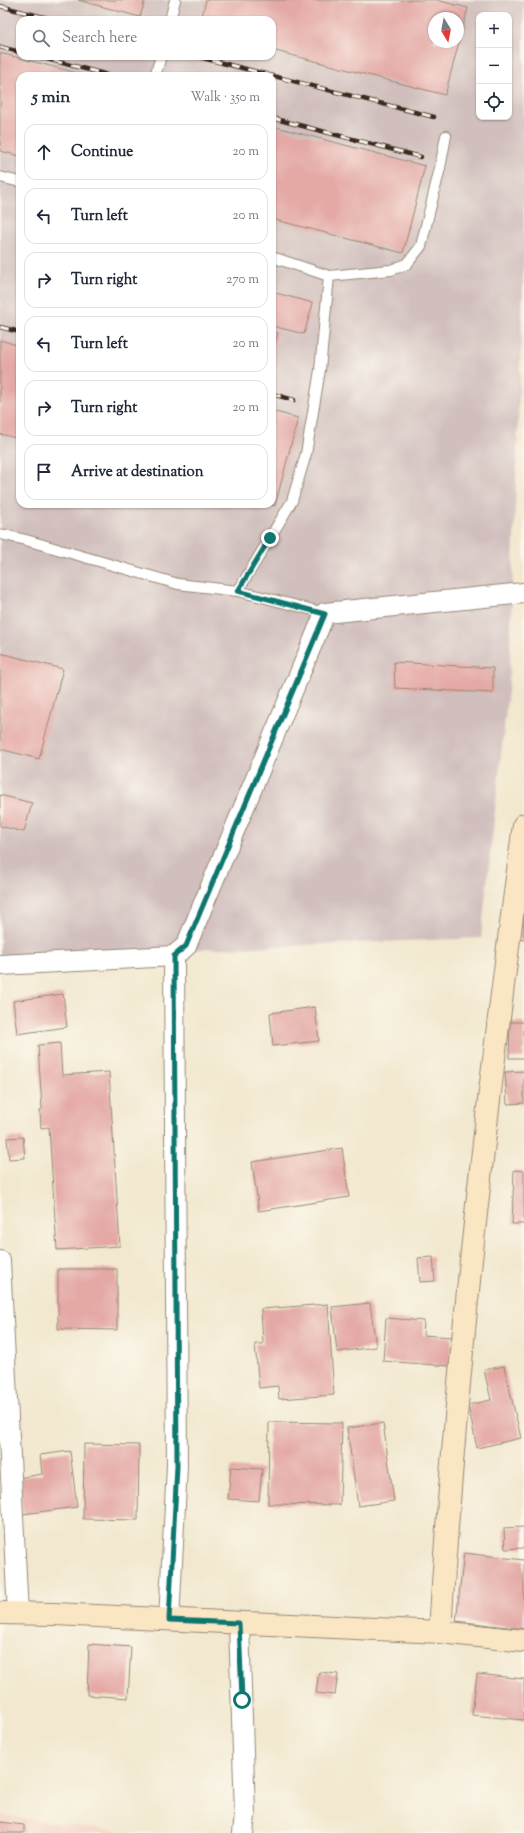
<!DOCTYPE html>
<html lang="en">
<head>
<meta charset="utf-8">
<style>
	body { margin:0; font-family:"Sorts Mill Goudy",serif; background:#f6f6f7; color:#1f2937 }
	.controls { position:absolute; right:12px; top:12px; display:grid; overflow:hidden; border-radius:8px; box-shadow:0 1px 3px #0004 }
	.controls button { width:36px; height:36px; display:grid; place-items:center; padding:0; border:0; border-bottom:1px solid #e0e1e3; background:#fff; color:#1f2937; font:20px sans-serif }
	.compass { position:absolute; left:428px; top:12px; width:36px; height:36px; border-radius:50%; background:#fff; box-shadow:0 1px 3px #0004; rotate:170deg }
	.stop { position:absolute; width:12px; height:12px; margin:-9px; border:3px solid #0f766e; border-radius:50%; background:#fff }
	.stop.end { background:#0f766e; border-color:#fff; box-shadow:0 1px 4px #0008 }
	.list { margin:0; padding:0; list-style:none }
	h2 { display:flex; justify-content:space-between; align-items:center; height:52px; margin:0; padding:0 16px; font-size:17px }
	h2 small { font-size:13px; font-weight:400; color:#747a83 }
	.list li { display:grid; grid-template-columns:26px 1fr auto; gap:12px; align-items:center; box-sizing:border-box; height:56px; margin:0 8px 8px; padding:0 8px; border:1px solid #e0e1e3; border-radius:12px }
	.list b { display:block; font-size:15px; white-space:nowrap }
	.list em { font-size:13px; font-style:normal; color:#747a83 }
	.icon { flex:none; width:22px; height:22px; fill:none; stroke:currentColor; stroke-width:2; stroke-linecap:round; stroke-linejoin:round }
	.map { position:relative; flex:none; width:524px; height:1833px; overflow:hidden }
	.search { position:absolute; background:#fff; box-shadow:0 1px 3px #0004; left:16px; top:16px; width:260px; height:44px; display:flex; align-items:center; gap:10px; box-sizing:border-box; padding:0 14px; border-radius:12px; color:#747a83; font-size:15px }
	.panel { position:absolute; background:#fff; box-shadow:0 1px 3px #0004; left:16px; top:72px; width:260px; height:436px; border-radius:12px }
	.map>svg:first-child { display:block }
	.built { fill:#f5d2c3 }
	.industrial { fill:#d1bfbd; fill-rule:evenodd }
	.building { fill:#e4a8a5; fill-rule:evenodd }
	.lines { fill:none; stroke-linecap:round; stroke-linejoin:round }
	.lane-casing { stroke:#968976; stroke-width:12 }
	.street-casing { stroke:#968976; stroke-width:22 }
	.secondary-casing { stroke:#968976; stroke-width:24 }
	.lane { stroke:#fff; stroke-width:10 }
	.street { stroke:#fff; stroke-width:20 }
	.secondary { stroke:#fbe6c4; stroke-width:22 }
	.rail-casing { stroke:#3b2a1e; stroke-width:4.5 }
	.rail { stroke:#fbf7ec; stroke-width:3; stroke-dasharray:9; stroke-linecap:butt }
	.route { stroke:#0f766e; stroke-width:5 }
</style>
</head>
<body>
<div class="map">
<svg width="524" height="1833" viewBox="0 0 524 1833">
	<rect width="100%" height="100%" fill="#fbf7ec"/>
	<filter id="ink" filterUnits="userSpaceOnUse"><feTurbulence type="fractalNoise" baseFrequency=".025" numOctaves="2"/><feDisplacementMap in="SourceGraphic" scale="8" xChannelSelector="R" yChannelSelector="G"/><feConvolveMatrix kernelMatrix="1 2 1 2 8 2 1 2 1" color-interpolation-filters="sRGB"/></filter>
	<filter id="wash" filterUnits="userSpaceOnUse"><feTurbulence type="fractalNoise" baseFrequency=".012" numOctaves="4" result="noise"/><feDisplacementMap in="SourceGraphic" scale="16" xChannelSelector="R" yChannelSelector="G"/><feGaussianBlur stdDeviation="0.9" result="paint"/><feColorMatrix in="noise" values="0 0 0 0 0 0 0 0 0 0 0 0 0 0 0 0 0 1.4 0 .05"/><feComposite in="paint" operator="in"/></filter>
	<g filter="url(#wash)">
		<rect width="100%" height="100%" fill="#f2e8cf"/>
		<polygon class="built" points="0,1815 129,1833 0,1833"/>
		<path class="industrial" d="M0,0h524v254l-15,428 -28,256 -481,19zM479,15h30v102h-30zM434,18h24v24h-24zM20,20h252v36h-252zM20,76h252v428h-252z"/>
		<g id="blocks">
			<g class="building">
				<polygon points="78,0 145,0 140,17"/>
				<path d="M206,0h230l32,8 -23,87 -173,-45v-30h-71zM434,18h24v24h-24z"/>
				<polygon points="0,53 85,75 20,76 20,156 0,151"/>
				<polygon points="272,126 425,166 403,253 272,219"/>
				<polygon points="272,292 313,303 304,334 272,326"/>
				<polygon points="272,331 278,333 272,353"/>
				<polygon points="0,340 20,346 20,439 0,434"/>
				<polygon points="272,411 298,418 275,506 272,505"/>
				<polygon points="0,653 63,669 39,759 0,749"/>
				<polygon points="394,662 493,668 493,693 395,688"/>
				<polygon points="0,795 32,803 24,832 0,826"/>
				<polygon points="524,901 524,940 512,939"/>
				<polygon points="63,994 67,1027 17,1034 13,1001"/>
				<polygon points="315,1007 319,1041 273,1046 270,1013"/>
				<polygon points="510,1022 524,1022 524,1058 509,1058"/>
				<polygon points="60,1043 62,1075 109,1072 120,1246 57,1250 49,1127 41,1128 40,1110 42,1109 38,1045"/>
				<polygon points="524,1071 524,1103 507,1104 505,1072"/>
				<polygon points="23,1137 25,1158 9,1159 7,1138"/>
				<polygon points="342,1148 349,1197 259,1211 252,1162"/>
				<polygon points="514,1170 524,1171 524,1224 512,1224"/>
				<polygon points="433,1257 435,1281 420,1282 418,1258"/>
				<polygon points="58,1269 117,1269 117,1330 58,1329"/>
				<polygon points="370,1303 376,1347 337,1352 332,1307"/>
				<polygon points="328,1304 334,1395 279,1399 278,1386 259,1388 255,1344 263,1344 261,1309"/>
				<polygon points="386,1318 424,1321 423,1335 452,1337 449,1366 383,1361"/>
				<polygon points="504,1366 521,1438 477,1448 468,1405 491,1400 484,1370"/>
				<polygon points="269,1422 342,1423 340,1505 268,1504"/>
				<polygon points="383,1423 394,1501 358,1506 347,1428"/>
				<polygon points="84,1444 139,1445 138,1520 83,1519"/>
				<polygon points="70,1451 77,1507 23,1514 18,1478 42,1474 40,1455"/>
				<polygon points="231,1467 262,1469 259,1501 228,1499"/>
				<polygon points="524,1527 524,1548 505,1549 504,1528"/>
				<polygon points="464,1553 524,1560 524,1629 456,1621"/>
				<polygon points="89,1644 131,1647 128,1698 87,1695"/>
				<polygon points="319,1672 338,1674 335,1695 316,1693"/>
				<polygon points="477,1674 524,1679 524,1720 472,1715"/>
				<polygon points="0,1822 24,1825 24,1833 0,1833"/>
			</g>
		</g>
	</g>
	<g filter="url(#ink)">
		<use href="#blocks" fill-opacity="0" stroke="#968976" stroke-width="1"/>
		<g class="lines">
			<g class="lane-casing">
				<g id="lane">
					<polyline points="170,20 175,0"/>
					<polyline points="155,76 161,56"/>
					<polyline points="0,177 20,182"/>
					<polyline points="272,257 329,276 391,270 407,264 421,246 440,168 446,136"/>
					<polyline points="0,534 26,540 178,584 238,591 325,613"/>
					<polyline points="238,591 292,501 306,454 320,370 329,276"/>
				</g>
			</g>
			<g class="street-casing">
				<g id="street">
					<polyline points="0,965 174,956 186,946 325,613 524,593"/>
					<polyline points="0,1261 18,1614"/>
					<polyline points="169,1620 177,1466 174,956"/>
					<polyline points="239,1623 245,1815 243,1833"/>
				</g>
			</g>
			<g class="secondary-casing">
				<g id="secondary">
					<path d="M524,825c-36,268 -68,537 -84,807l84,9"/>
					<polyline points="0,1613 54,1614 440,1632"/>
				</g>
			</g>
			<use href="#lane" class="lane"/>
			<use href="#street" class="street"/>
			<use href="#secondary" class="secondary"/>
			<g class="rail-casing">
				<g id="rail">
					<polyline points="0,6 55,20"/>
					<polyline points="0,47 20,52"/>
					<polyline points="36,56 112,76"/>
					<polyline points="195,56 434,117"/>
					<polyline points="272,118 421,157"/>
					<polyline points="0,327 20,332"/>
					<polyline points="272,394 294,400"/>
				</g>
			</g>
			<use href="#rail" class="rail"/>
		</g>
	</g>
	<g class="lines" filter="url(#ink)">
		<polyline class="route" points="242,1700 239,1623 169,1620 177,1466 174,956 186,946 325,614 238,591 270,538"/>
	</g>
</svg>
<div class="controls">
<button>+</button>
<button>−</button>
<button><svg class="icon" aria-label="locate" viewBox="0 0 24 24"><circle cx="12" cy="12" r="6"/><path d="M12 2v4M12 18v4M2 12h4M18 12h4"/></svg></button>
</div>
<svg class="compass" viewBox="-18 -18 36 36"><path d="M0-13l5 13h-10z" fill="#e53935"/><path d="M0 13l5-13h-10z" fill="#747a83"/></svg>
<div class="stop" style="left:242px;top:1700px"></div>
<div class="stop end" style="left:270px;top:538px"></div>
<div class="search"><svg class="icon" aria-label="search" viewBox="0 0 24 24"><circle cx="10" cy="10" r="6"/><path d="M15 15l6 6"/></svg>Search here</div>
<section class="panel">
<h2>5 min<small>Walk · 350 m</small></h2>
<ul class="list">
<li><svg class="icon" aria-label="ahead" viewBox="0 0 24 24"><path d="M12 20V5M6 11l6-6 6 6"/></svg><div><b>Continue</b></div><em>20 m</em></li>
<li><svg class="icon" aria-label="left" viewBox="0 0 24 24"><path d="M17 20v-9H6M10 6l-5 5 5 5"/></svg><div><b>Turn left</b></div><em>20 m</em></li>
<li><svg class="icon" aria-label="right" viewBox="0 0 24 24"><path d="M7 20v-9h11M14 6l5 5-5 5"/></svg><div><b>Turn right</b></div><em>270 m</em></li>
<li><svg class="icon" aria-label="left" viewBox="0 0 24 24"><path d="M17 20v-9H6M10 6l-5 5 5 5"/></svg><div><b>Turn left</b></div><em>20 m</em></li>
<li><svg class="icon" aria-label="right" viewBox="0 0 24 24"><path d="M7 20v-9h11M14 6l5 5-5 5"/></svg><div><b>Turn right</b></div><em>20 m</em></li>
<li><svg class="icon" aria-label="arrive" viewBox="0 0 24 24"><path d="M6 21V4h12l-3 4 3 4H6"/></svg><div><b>Arrive at destination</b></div></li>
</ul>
</section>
</div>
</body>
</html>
